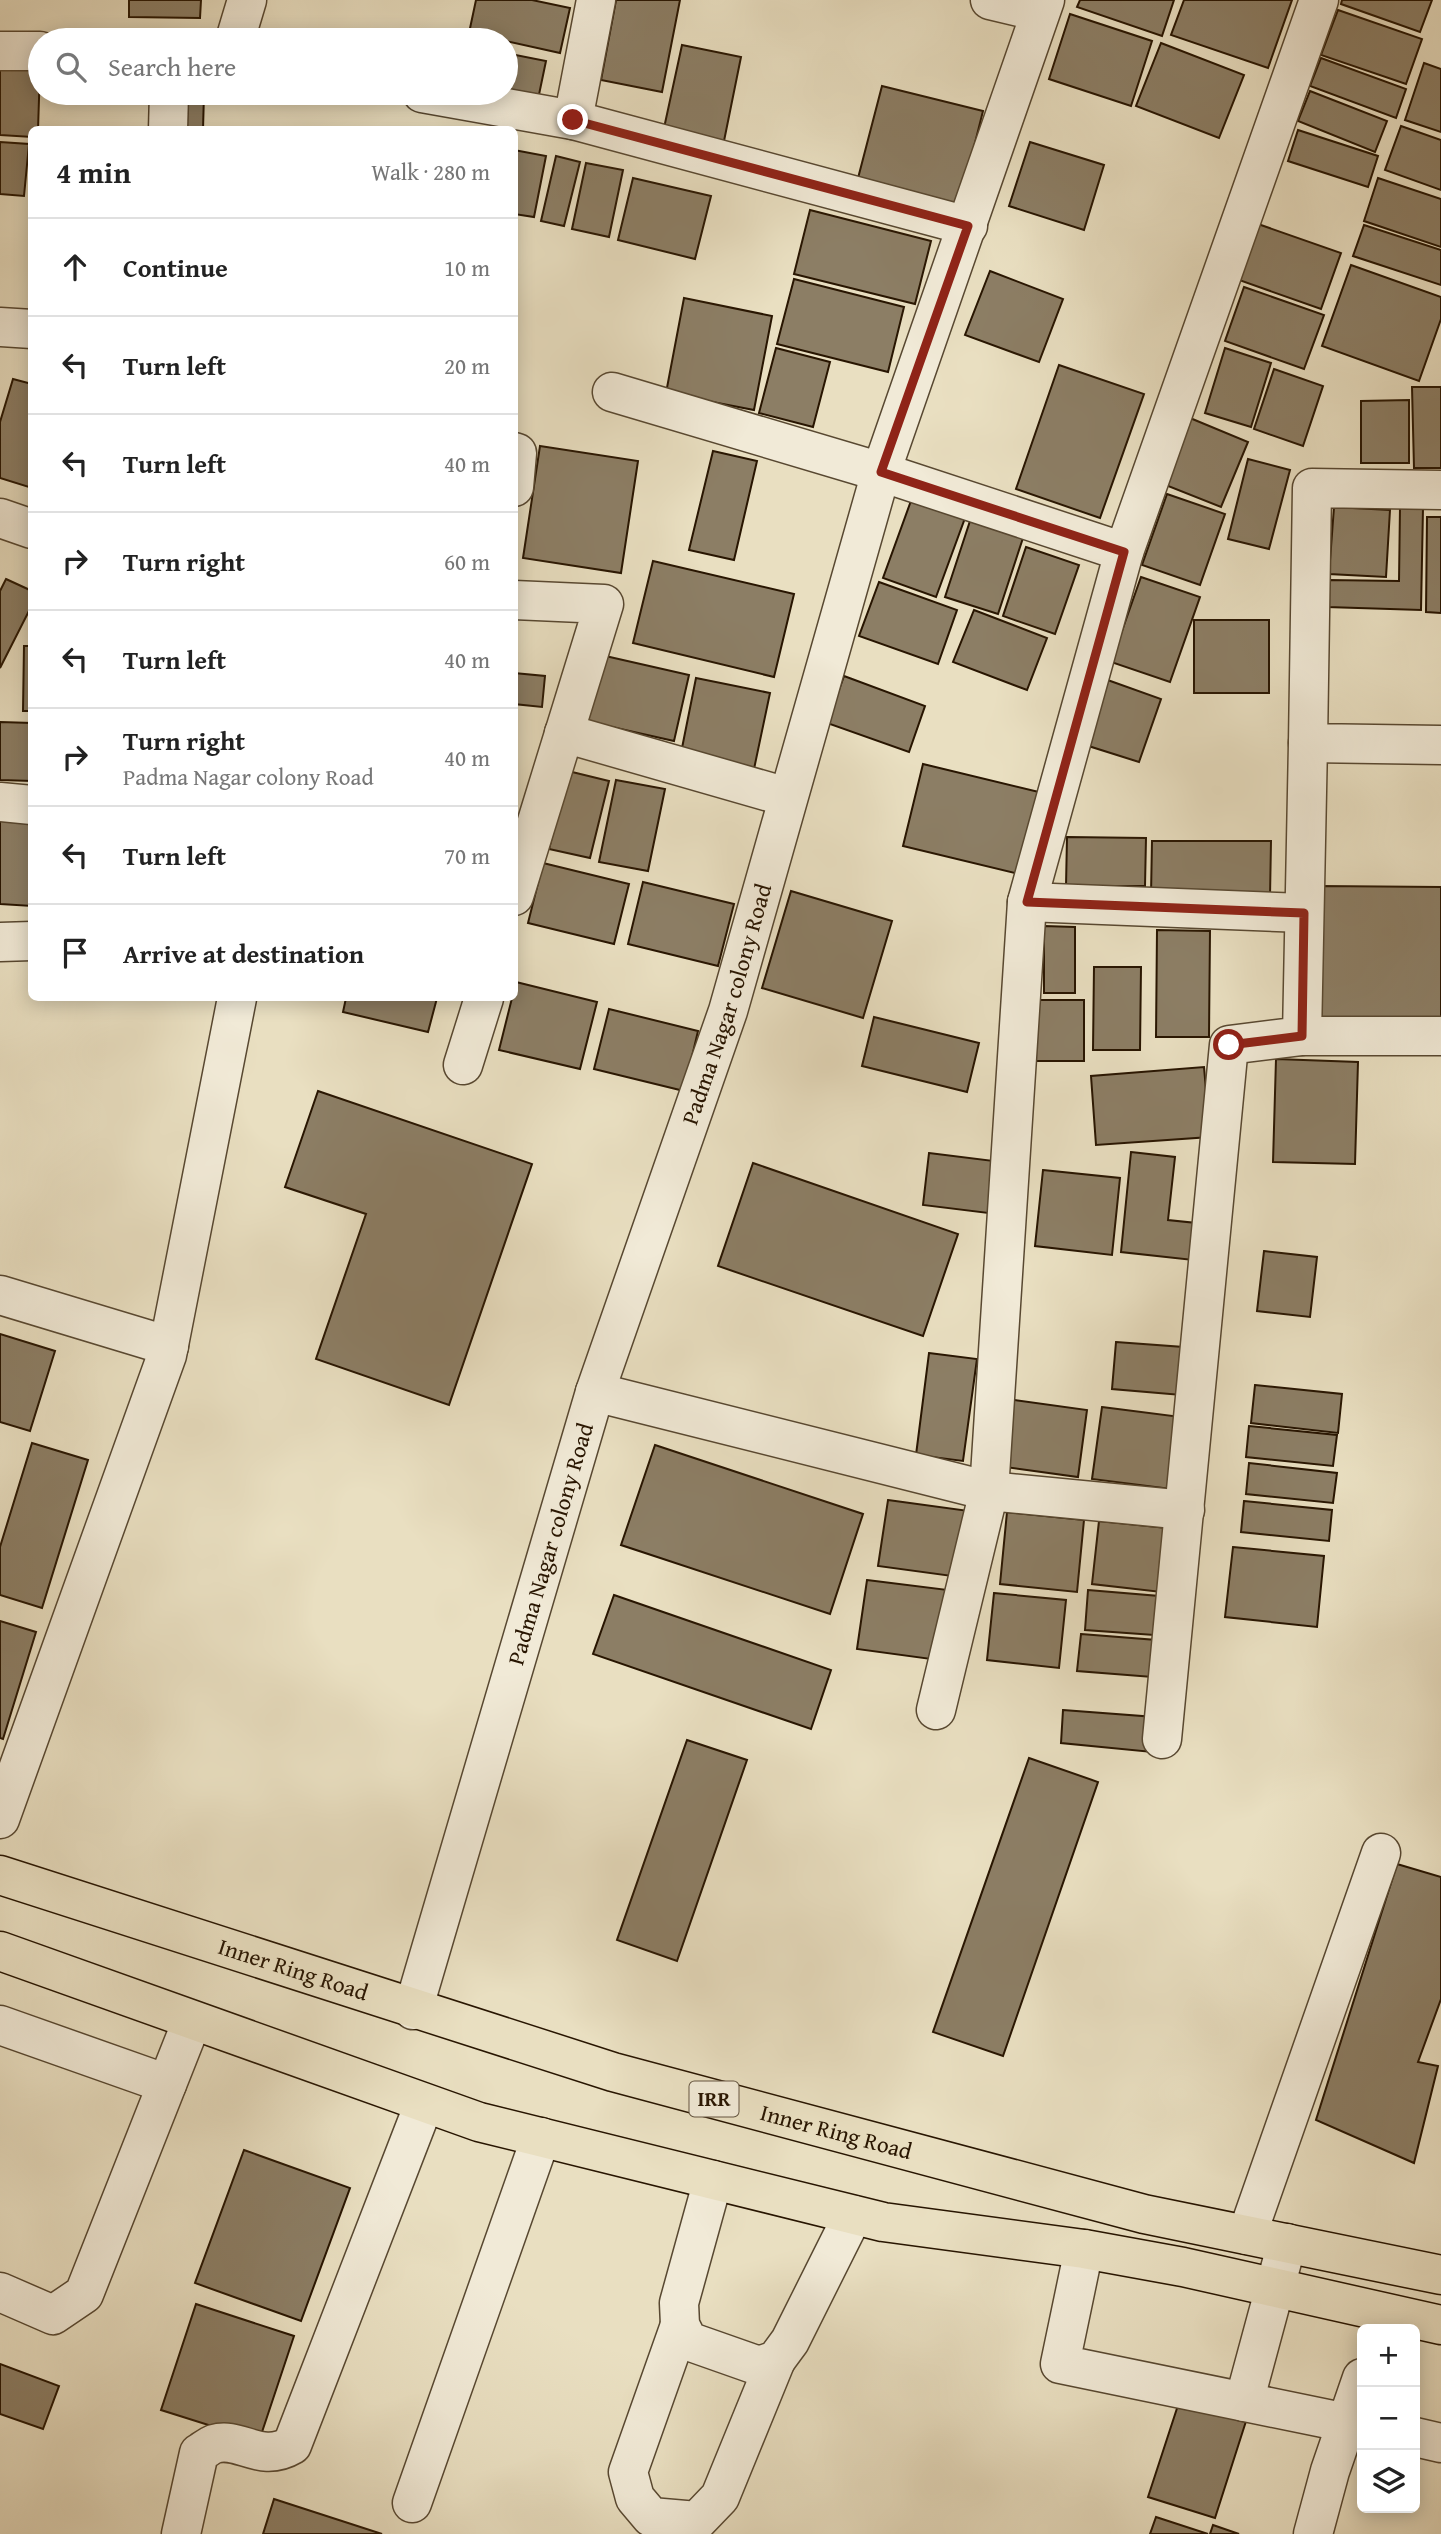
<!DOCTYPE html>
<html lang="en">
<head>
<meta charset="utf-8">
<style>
	body { margin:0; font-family:"Gentium Book Plus",serif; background:#f2f2f2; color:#222 }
	.controls { position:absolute; right:21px; bottom:21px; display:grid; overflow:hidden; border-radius:10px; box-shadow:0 4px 18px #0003 }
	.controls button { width:63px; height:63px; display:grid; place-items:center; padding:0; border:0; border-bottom:2px solid #e0e0e0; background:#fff; color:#222; font:35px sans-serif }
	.stop { position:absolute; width:21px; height:21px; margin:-16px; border:5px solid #8f2418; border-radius:50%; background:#fff }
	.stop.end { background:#8f2418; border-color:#fff; box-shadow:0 2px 7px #0008 }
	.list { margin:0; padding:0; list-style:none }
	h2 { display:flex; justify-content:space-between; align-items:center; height:91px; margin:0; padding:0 28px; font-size:30px }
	h2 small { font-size:23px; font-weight:400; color:#767676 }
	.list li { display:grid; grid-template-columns:46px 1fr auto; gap:21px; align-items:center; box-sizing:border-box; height:98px; padding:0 28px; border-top:2px solid #e0e0e0 }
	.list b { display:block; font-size:26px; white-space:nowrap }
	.list p { margin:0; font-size:23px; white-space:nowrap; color:#767676 }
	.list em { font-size:23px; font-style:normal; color:#767676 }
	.icon { flex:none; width:38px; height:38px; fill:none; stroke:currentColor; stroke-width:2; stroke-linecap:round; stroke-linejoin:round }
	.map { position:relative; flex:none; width:1441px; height:2534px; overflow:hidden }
	.search { position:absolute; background:#fff; box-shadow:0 4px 18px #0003; left:28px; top:28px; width:490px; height:77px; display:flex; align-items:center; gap:18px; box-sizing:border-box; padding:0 24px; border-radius:38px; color:#767676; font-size:26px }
	.panel { position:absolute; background:#fff; box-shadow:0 4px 18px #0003; left:28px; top:126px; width:490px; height:875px; border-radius:10px }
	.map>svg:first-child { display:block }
	.building { fill:#8c7e65; stroke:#281501; stroke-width:2 }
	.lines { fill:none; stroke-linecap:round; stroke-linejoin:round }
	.minor-casing { stroke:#584831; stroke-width:41 }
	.highway-casing { stroke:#281501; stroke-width:41 }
	.minor { stroke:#f1ead7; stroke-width:38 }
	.highway { stroke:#e9dfc1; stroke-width:38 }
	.route { stroke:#8f2418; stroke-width:9 }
	.labels { text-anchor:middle; stroke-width:5; stroke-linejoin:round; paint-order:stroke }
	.shield { fill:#f1ead7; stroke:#645541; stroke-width:2 }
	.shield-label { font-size:21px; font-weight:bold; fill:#281501 }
	.street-label { font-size:23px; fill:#281501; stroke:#f1ead7 }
</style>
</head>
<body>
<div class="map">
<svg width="1441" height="2534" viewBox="0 0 1441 2534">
	<rect width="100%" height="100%" fill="#e9dfc1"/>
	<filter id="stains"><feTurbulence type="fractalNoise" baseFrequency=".00286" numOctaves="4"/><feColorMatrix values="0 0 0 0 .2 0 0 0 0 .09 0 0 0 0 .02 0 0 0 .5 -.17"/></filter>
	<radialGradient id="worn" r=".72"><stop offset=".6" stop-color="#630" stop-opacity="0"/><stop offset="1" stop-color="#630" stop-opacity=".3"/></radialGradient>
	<g class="building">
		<polygon points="129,0 201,0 200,18 129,17"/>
		<polygon points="476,0 532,0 570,8 560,53 469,33"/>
		<polygon points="616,0 680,0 662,92 601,80"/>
		<polygon points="1080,0 1174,0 1162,36 1077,7"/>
		<polygon points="1184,0 1292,0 1268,68 1171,35"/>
		<polygon points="1342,0 1432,0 1420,32 1341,4"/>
		<polygon points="1338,10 1422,39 1406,84 1321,55"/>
		<polygon points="1070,14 1152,41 1131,106 1049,79"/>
		<polygon points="1161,43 1244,75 1219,138 1136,106"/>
		<polygon points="682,45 741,57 724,141 664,128"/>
		<polygon points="506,53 546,61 536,109 506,93"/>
		<polygon points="1321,58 1406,89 1396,118 1310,86"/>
		<polygon points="1424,63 1441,69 1441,132 1405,120"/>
		<polygon points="0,65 40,68 38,130 32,130 32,137 0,135"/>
		<polygon points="882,86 983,111 959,207 857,182"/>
		<polygon points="1310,91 1387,121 1375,152 1298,121"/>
		<polygon points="182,93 204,93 203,130 180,130"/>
		<polygon points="1401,126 1441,140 1441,190 1385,170"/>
		<polygon points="1298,130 1378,156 1368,187 1288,161"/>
		<polygon points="0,142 29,144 24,196 0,194"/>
		<polygon points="1030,142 1104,165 1084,230 1009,206"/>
		<polygon points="514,150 546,156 534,217 514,214"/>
		<polygon points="556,156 580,162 564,226 541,221"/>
		<polygon points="586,163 623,170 609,237 572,229"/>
		<polygon points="633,178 711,196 695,259 618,240"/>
		<polygon points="1378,178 1441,199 1441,247 1364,221"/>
		<polygon points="810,210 931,241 915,304 794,274"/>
		<polygon points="1258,224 1341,253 1321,309 1239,280"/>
		<polygon points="1364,225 1441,250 1441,285 1353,256"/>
		<polygon points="1351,265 1441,297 1441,319 1419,381 1322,346"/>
		<polygon points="990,271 1063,299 1039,362 965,335"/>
		<polygon points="794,279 904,307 888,372 777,344"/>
		<polygon points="1244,287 1324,315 1304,369 1225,341"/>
		<polygon points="684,298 772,316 754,410 666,393"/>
		<polygon points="776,348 830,362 813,427 759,413"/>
		<polygon points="1225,348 1271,363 1251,427 1205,413"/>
		<polygon points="1059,365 1144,394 1100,518 1016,489"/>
		<polygon points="1274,369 1323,386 1303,446 1254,429"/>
		<polygon points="13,379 32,384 32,488 0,478 0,422"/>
		<polygon points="1412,387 1441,387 1441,468 1414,468"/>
		<polygon points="1409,400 1409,463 1361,463 1361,401"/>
		<polygon points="1190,418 1248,442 1221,507 1163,484"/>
		<polygon points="540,446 638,461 621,573 523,558"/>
		<polygon points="713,451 757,461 734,560 689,550"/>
		<polygon points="1248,459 1290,470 1269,549 1228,539"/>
		<polygon points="1167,494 1225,514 1200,585 1142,565"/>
		<polygon points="912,498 965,518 936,597 883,578"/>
		<polygon points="1334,507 1390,510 1386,577 1329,574"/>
		<polygon points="1400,507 1423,508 1421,610 1327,607 1328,580 1399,581"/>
		<polygon points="1427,517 1441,517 1441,613 1426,612"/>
		<polygon points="970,521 1023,538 998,614 945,597"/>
		<polygon points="1026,547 1079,565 1055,634 1003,616"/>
		<polygon points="653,561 794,594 774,677 633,643"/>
		<polygon points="1141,577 1200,597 1170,682 1111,662"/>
		<polygon points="6,579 32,591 32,605 0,668 0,591"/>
		<polygon points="879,582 957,610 938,664 859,636"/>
		<polygon points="974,610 1047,638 1027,690 953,662"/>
		<rect x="1194" y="620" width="75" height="73"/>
		<polygon points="24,646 32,646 32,711 23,711"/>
		<polygon points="601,655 689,675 674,741 585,721"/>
		<polygon points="514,673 545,676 542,707 514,704"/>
		<polygon points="844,676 925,706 909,752 827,723"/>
		<polygon points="696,678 770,693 754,769 681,753"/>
		<polygon points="1102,678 1161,699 1139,762 1079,743"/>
		<polygon points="0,722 32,723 32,781 0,780"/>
		<polygon points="923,764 1043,793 1023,875 903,846"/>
		<polygon points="568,771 609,781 590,858 549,849"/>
		<polygon points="616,780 665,789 648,871 599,862"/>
		<polygon points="0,820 32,823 32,906 0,904"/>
		<polygon points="1067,837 1146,838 1145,886 1066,886"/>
		<polygon points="1152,841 1271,841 1270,897 1151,895"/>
		<polygon points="543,863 629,884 614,944 528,923"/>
		<polygon points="643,882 734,904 718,966 628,944"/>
		<polygon points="1320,886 1441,887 1441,1019 1319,1019"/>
		<polygon points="791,891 892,921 863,1018 762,988"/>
		<polygon points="1044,926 1075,927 1075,993 1044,993"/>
		<polygon points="1157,930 1210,931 1209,1037 1156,1037"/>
		<polygon points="1094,967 1141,967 1140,1050 1093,1050"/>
		<polygon points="516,982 597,1002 580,1069 499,1050"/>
		<polygon points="346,998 437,998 428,1032 343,1012"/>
		<polygon points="1035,1000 1084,1000 1084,1061 1034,1061"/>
		<polygon points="609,1009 698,1031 684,1091 594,1069"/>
		<polygon points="874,1017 979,1043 967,1092 862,1066"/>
		<polygon points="1276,1059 1358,1062 1355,1164 1273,1162"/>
		<polygon points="1204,1067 1210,1137 1096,1145 1091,1076"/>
		<polygon points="318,1091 532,1164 449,1405 316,1359 366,1214 285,1187"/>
		<polygon points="1131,1152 1175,1157 1168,1220 1206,1224 1202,1261 1121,1252"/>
		<polygon points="929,1153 994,1161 988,1213 923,1205"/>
		<polygon points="753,1163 958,1234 923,1336 718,1266"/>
		<polygon points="1043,1170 1120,1178 1112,1255 1035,1246"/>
		<polygon points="1264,1251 1317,1257 1310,1317 1257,1311"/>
		<polygon points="0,1334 55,1351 30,1431 0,1422"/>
		<polygon points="1116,1342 1197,1348 1193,1396 1112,1389"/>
		<polygon points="929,1353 977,1359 963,1461 916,1455"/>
		<polygon points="1255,1385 1342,1394 1338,1433 1251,1423"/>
		<polygon points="1007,1399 1087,1410 1078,1477 998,1466"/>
		<polygon points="1102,1407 1181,1417 1171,1489 1092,1479"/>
		<polygon points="1249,1426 1337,1435 1333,1466 1246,1457"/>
		<polygon points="32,1443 88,1460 42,1608 0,1595 0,1547"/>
		<polygon points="655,1445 863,1514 830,1614 621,1545"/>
		<polygon points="1249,1463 1337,1473 1333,1503 1246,1494"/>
		<polygon points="888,1500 969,1511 959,1577 878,1566"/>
		<polygon points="1244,1501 1332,1510 1329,1541 1241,1532"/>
		<polygon points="1007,1512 1084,1520 1077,1592 1000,1584"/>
		<polygon points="1099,1521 1177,1529 1170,1593 1092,1584"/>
		<polygon points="1233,1547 1324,1556 1317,1627 1225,1617"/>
		<polygon points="867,1580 948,1590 938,1660 857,1649"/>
		<polygon points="1088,1590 1171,1597 1168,1636 1085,1630"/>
		<polygon points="994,1593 1066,1600 1059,1668 987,1660"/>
		<polygon points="614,1595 831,1670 811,1729 593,1654"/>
		<polygon points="0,1621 36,1632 3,1739 0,1738"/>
		<polygon points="1081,1634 1169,1641 1165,1678 1077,1671"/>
		<polygon points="1063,1710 1155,1717 1152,1752 1061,1743"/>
		<polygon points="687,1740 747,1760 677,1961 617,1940"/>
		<polygon points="1029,1758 1098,1782 1003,2056 933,2032"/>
		<polygon points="1397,1864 1441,1877 1441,1999 1418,2062 1438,2066 1414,2163 1316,2120"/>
		<polygon points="244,2150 350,2188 301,2321 195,2283"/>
		<polygon points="196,2304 294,2336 259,2441 161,2410"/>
		<polygon points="0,2364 59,2386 43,2429 0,2414"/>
		<polygon points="1182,2393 1248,2415 1215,2518 1148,2497"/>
		<polygon points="274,2499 382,2534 263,2534"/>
		<polygon points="1156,2517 1208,2534 1150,2534"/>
		<polygon points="1213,2525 1239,2534 1210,2534"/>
	</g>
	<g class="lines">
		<g class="minor-casing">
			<g id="minor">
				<polyline points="990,0 1040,12"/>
				<polyline points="235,40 247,0"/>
				<polyline points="0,51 40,51"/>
				<polyline points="422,93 573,120 596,0"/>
				<polyline points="573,120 968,226"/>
				<polyline points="168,130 169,93"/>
				<polyline points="0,327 32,329"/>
				<polyline points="612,392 881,472 1124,552 1319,0"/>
				<polyline points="514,452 517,453 514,487"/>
				<polyline points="1441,490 1312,488 1308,743 1441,745"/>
				<polyline points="0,518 32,529"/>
				<polyline points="514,600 604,604 514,896"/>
				<polyline points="564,733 787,797"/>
				<polyline points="0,802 32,805"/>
				<polyline points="1027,902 1304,913"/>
				<polyline points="0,942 32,941"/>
				<polyline points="1302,1036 1441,1036"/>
				<polyline points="463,1065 484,998"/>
				<polyline points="0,1295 169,1346"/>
				<polyline points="595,1392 989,1491 1185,1510"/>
				<polyline points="936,1710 989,1491 1027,902 1124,552"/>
				<polyline points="1162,1739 1229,1045 1302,1036 1308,743"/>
				<polyline points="0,1819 167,1355 237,998"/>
				<path id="s1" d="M413,2010l182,-618 133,-381 153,-539 164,-472"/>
				<polyline points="0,2025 167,2084"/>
				<polyline points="713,2180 679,2303 680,2325 688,2341 759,2366 776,2360 790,2341 853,2215"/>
				<polyline points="1247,2235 1381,1853"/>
				<polyline points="1084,2249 1060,2364 1362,2426"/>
				<polyline points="0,2292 53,2315 84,2294 192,2021"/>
				<polyline points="680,2325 628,2472 635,2498 651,2517 697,2521 720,2497 776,2360"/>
				<polyline points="1244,2402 1287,2243"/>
				<polyline points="1415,2437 1441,2443"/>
				<polyline points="412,2503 541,2137"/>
				<path d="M181,2534l18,-81c4,-2 10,-7 15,-9 26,-8 46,20 78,1l132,-341"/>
				<polyline points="1313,2534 1330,2471 1362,2378"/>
			</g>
		</g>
		<g class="highway-casing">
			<g id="highway">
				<path id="s2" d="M0,1875l613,197 531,142 297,61"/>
				<polyline points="0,1951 479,2122 883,2222 1084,2249 1183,2267 1441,2325"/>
			</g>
		</g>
		<use href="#minor" class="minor"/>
		<use href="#highway" class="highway"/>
	</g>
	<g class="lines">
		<polyline class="route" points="573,120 968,226 881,472 1124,552 1027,902 1304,913 1302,1036 1229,1045"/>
	</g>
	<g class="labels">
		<rect class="shield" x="689.5" y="2081.5" width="49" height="35" rx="5"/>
		<g class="shield-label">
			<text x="714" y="2106">IRR</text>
		</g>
		<g class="street-label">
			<text dy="8" stroke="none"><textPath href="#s1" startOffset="1054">Padma Nagar colony Road</textPath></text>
			<text dy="8" stroke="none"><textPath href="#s1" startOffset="486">Padma Nagar colony Road</textPath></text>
			<text dy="8" stroke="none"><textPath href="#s2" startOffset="308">Inner Ring Road</textPath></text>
			<text dy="8" stroke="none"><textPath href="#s2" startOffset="875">Inner Ring Road</textPath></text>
		</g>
	</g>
	<rect width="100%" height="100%" filter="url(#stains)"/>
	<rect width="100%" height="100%" fill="url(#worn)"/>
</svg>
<div class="controls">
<button>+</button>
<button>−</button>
<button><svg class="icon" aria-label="layers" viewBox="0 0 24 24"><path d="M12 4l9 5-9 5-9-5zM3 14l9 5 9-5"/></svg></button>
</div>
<div class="stop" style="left:1229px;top:1045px"></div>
<div class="stop end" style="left:573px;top:120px"></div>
<div class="search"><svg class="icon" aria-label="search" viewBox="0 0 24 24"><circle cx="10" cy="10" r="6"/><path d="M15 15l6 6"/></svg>Search here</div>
<section class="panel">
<h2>4 min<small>Walk · 280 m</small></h2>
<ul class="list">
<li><svg class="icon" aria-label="ahead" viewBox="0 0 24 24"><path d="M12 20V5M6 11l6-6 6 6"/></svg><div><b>Continue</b></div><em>10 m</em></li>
<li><svg class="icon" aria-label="left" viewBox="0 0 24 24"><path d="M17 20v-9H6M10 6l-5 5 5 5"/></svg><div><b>Turn left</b></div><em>20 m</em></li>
<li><svg class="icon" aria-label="left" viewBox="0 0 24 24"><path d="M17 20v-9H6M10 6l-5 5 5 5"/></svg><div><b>Turn left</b></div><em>40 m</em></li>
<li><svg class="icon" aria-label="right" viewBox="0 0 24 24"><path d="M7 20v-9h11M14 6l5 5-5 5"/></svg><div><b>Turn right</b></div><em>60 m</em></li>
<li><svg class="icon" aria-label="left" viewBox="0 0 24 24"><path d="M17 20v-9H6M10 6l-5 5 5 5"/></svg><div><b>Turn left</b></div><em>40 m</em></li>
<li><svg class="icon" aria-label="right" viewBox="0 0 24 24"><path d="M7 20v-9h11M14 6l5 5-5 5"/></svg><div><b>Turn right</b><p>Padma Nagar colony Road</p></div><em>40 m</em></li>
<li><svg class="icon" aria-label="left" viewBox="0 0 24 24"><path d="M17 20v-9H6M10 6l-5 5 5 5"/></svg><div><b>Turn left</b></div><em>70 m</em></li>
<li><svg class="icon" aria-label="arrive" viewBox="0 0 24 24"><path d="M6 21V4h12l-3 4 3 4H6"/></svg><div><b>Arrive at destination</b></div></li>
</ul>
</section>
</div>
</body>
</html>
